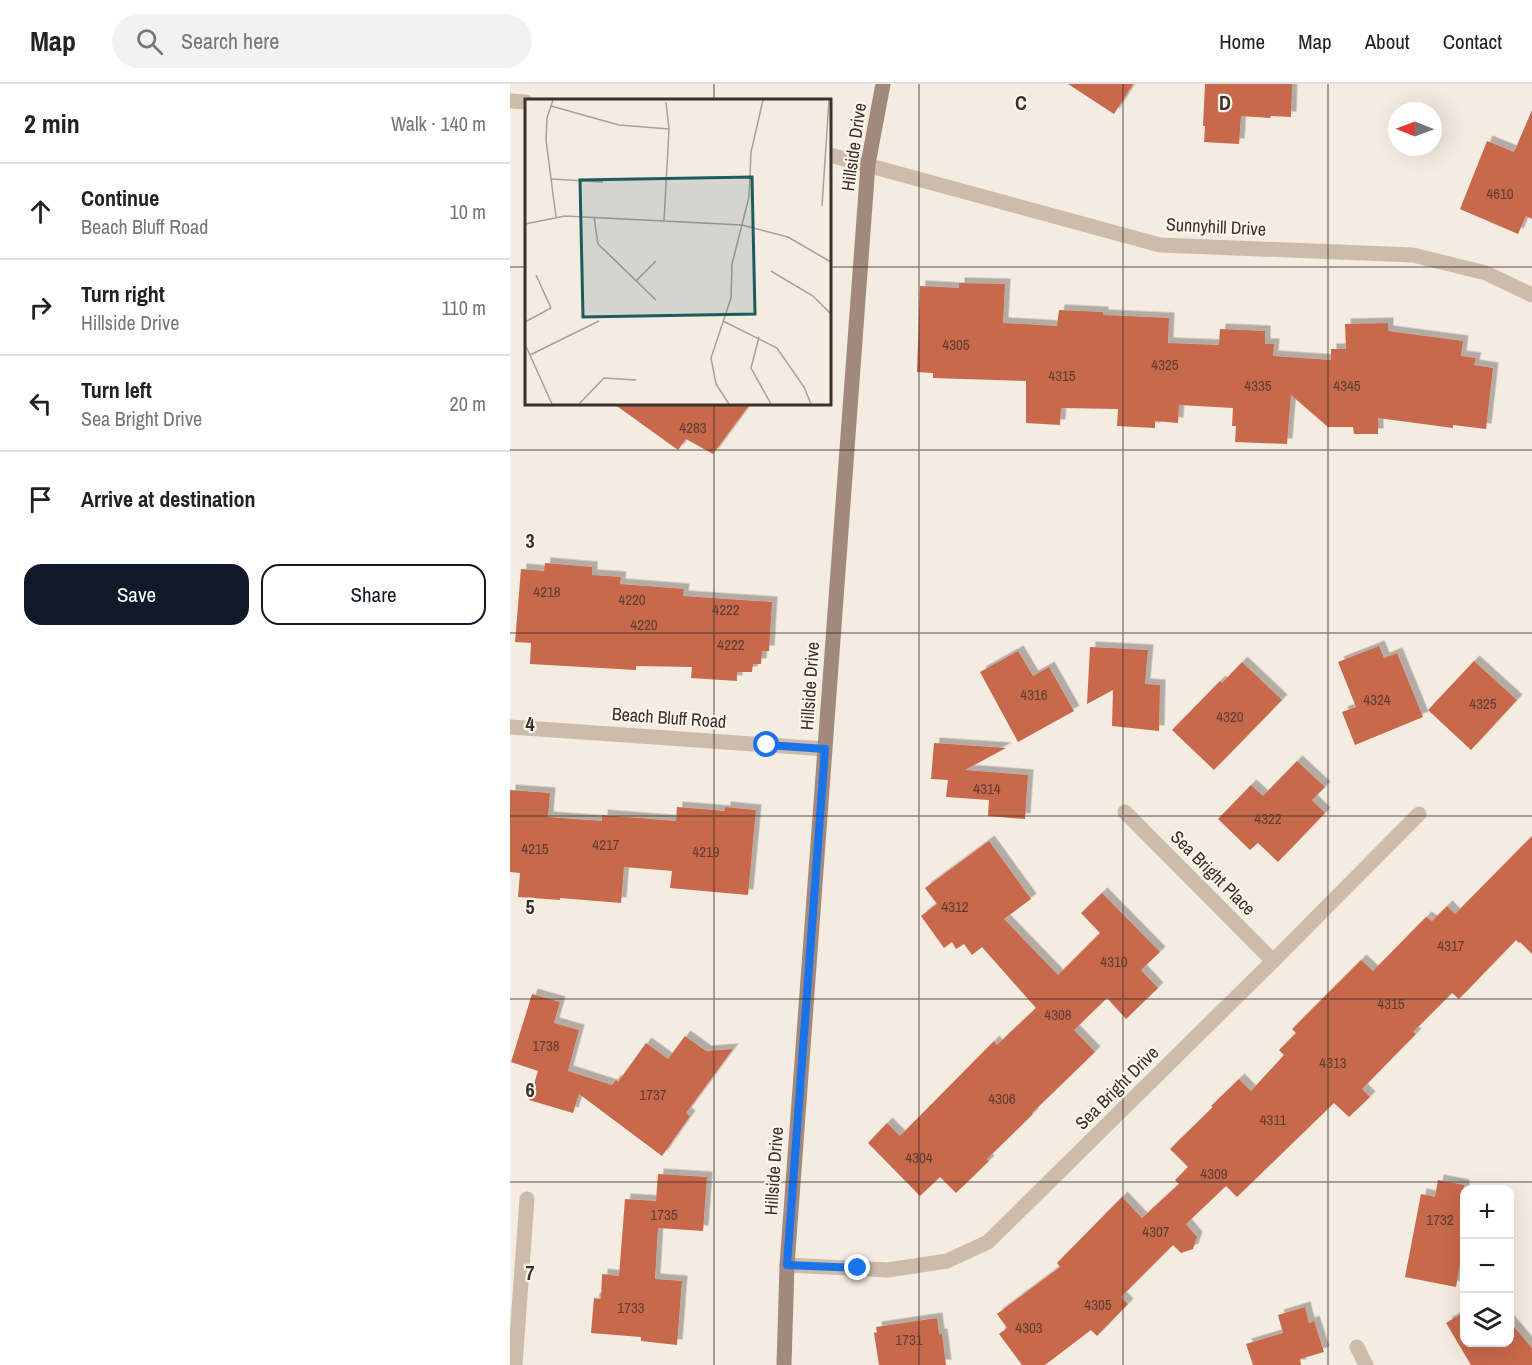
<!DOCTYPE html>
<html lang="en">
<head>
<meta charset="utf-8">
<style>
	body { margin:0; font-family:"Archivo Narrow",sans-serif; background:#f2f2f2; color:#222 }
	.controls { position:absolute; right:18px; bottom:18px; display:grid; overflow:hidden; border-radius:12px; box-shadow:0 6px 24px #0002 }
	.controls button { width:54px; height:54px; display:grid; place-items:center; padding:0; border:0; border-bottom:2px solid #e0e0e0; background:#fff; color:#222; font:30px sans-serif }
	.compass { position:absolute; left:878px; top:18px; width:54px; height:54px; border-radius:50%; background:#fff; box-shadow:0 6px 24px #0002; rotate:271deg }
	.stop { position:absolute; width:18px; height:18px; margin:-14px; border:4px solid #1a73e8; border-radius:50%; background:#fff }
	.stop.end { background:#1a73e8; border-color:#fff; box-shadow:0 2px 6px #0008 }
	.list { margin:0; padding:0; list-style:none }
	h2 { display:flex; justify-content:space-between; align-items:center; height:78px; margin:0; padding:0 24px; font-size:26px }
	h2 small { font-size:20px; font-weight:400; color:#767676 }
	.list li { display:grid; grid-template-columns:39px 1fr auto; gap:18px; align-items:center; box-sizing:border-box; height:96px; padding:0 24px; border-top:2px solid #e0e0e0 }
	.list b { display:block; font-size:22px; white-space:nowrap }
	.list p { margin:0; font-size:20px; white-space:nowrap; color:#767676 }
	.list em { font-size:20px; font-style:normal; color:#767676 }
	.actions { display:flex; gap:12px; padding:18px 24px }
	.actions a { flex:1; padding:14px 0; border:2px solid #111827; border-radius:18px; text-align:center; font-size:21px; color:#111827 }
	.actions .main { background:#111827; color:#fff }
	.icon { flex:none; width:33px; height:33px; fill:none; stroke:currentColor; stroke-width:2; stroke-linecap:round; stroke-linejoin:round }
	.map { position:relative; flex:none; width:1022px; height:1281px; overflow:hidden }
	header { display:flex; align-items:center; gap:36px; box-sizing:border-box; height:84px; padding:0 30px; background:#fff; border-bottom:2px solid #e0e0e0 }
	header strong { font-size:28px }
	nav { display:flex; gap:33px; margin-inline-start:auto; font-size:21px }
	.search { width:420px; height:54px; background:#f2f2f2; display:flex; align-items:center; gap:15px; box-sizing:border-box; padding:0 21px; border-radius:33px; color:#767676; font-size:22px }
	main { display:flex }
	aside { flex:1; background:#fff }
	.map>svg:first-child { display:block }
	.building { fill:#c8694b; filter:url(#shadow) }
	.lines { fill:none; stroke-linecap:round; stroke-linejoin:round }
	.lane { stroke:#cdbbac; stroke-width:15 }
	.street { stroke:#cdbbac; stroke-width:15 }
	.secondary { stroke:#a18a7d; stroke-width:15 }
	.route { stroke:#1a73e8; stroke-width:8 }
	.grid { fill:none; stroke:#3b302b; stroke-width:1.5; stroke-opacity:0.55 }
	.labels { text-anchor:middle; stroke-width:4.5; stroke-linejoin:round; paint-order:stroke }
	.number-label { font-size:15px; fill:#5e3e33 }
	.street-label { font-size:18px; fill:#3b302b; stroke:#fbf5ee }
	.inset-road { fill:none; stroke:#aaa098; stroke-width:1.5 }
	.view { fill:#1f5a5e; fill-opacity:0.15; stroke:#1f5a5e; stroke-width:3 }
	.inset-edge { fill:none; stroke:#3b302b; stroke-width:3 }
	.grid-label { font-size:20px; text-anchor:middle; font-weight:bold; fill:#3b302b; stroke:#fbf5ee; stroke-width:4.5; stroke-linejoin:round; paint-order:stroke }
</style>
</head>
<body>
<header>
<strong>Map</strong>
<div class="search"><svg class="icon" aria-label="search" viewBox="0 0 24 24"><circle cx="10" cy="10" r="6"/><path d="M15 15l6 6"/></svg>Search here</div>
<nav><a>Home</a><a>Map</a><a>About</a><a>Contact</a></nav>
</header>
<main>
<aside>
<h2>2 min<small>Walk · 140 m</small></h2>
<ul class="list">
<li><svg class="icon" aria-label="ahead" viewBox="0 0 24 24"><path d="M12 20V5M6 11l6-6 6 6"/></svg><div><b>Continue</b><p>Beach Bluff Road</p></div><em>10 m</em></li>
<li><svg class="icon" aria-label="right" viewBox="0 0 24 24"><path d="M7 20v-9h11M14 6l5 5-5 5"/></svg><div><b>Turn right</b><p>Hillside Drive</p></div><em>110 m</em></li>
<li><svg class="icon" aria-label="left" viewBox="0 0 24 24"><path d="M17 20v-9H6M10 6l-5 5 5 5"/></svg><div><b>Turn left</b><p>Sea Bright Drive</p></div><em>20 m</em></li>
<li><svg class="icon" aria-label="arrive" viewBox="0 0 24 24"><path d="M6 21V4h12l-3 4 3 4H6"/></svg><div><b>Arrive at destination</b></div></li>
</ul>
<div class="actions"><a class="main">Save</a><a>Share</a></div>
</aside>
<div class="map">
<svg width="1022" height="1281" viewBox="0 0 1022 1281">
	<defs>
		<filter id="shadow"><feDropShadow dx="5.5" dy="-5.5" stdDeviation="0" flood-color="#0004"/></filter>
	</defs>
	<rect width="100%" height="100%" fill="#f4ebe1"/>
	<g class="building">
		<polygon points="558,0 623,0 604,30"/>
		<polygon points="695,0 782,0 781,33 761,32 760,34 731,32 729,60 694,58 695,42 693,42"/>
		<polygon points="1022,26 1022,135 1016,132 1008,150 950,125 977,57 1004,68"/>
		<polygon points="449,199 495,200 493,239 547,242 549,226 593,228 593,231 659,234 658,259 709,261 710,245 755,247 755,260 764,260 763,272 821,276 821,265 836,265 835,240 878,239 878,247 953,257 951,272 966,274 964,281 983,284 976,345 943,341 943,344 868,334 868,350 844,350 843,343 818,343 781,311 777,360 725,358 726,342 722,342 723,324 669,321 668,339 645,337 645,344 607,342 608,325 551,324 550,341 516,339 516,297 423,294 423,289 407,288 410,202 449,204"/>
		<polygon points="104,320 240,320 203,370 176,355 168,366"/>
		<polygon points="35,479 82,483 82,491 111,493 110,500 174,505 173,512 262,518 259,567 252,567 251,580 243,580 242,588 227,588 227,597 181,594 182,583 126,582 126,586 20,580 21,559 5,558 11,485 34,487"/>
		<polygon points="869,562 874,574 887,569 913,633 845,661 832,628 846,623 828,578"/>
		<polygon points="580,563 638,566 635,600 650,601 649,647 602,642 603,606 577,620"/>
		<polygon points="508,567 523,592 539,583 564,627 508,658 470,588"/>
		<polygon points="964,577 1007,616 961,666 918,626"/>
		<polygon points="732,578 772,616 704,686 662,646 710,597 712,599"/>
		<polygon points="424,659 496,664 455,686 518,691 515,735 478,732 479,716 436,713 438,696 421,695"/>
		<polygon points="787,677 815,703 802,716 815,729 768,778 748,759 740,766 708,735 741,701 753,712"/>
		<polygon points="0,706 40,709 38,733 92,737 92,731 166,737 167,723 215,727 215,723 246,726 238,811 160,804 162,787 114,783 111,819 50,814 50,816 8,813 10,789 0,788"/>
		<polygon points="1022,752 1022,870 1010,858 1009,859 1006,856 949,915 942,909 903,948 906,950 852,1005 860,1013 839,1033 824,1019 727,1113 716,1102 676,1140 687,1153 683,1165 671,1169 663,1161 611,1213 618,1220 587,1252 581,1246 535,1281 512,1281 489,1250 497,1244 487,1230 550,1183 547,1179 612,1113 632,1134 669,1100 665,1096 678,1083 660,1065 703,1023 701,1022 729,995 741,1007 774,971 769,966 786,949 782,945 851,876 863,887 916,833 922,837 937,822 945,830"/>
		<polygon points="479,757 521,815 494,835 548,891 590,849 571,829 592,809 650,868 631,886 648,904 616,935 597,914 564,946 585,968 522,1029 523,1030 477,1075 479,1077 446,1109 430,1093 410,1112 358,1059 377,1039 390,1052 484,957 487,961 526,924 472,863 462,871 454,860 446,865 442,858 434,864 411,832 427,820 415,804"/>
		<polygon points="22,910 50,918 44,939 69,946 58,987 102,1001 106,996 108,998 136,959 158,975 175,952 196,967 223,965 176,1029 180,1032 152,1072 69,1010 63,1029 19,1016 28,987 1,978"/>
		<polygon points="148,1090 197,1093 193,1147 148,1144 145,1195 172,1197 167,1261 131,1257 131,1253 81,1249 84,1214 91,1215 92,1190 109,1192 115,1115 146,1117"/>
		<polygon points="928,1096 954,1101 954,1157 946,1203 895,1193 911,1110 925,1113"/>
		<polygon points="795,1223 799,1239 804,1237 814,1268 790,1275 791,1281 743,1281 736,1260 773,1249 768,1231"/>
		<polygon points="954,1228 954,1258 999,1258 999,1237 1022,1264 1022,1281 961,1281 936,1239"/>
		<polygon points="427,1234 429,1250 432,1250 436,1281 369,1281 364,1249 367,1248 366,1243"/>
	</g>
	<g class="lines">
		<polyline class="lane" points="847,1263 856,1281"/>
		<g class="street">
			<polyline points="0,17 16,18"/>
			<polyline points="320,71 650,161 903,171 976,189 1022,211"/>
			<polyline points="0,643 315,665"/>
			<polyline points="615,728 763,877"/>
			<polyline points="277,1181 378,1186 437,1177 478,1158 763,877 909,730"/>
			<polyline points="5,1281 17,1115"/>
		</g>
		<polyline class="secondary" points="274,1281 277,1181 358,80 373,0"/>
	</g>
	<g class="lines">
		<polyline class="route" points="257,661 315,665 277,1181 348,1184"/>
	</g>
	<path class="grid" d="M204,0v16M409,0v1281M613,0v1281M818,0v1281M0,183h16M320,183h702M204,320v961M0,366h1022M0,549h1022M0,732h1022M0,915h1022M0,1098h1022"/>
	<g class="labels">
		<g class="number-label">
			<text x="990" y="115">4610</text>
			<text x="446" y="266">4305</text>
			<text x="655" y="286">4325</text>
			<text x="552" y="297">4315</text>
			<text x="748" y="307">4335</text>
			<text x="837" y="307">4345</text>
			<text x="183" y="349">4283</text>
			<text x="37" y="513">4218</text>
			<text x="122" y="521">4220</text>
			<text x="216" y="531">4222</text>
			<text x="134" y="546">4220</text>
			<text x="221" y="566">4222</text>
			<text x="524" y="616">4316</text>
			<text x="867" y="621">4324</text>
			<text x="973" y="625">4325</text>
			<text x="720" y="638">4320</text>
			<text x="477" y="710">4314</text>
			<text x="758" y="740">4322</text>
			<text x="96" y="766">4217</text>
			<text x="25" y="770">4215</text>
			<text x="196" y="773">4219</text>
			<text x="445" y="828">4312</text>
			<text x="941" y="867">4317</text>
			<text x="604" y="883">4310</text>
			<text x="881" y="925">4315</text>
			<text x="548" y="936">4308</text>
			<text x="36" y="967">1738</text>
			<text x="823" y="984">4313</text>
			<text x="143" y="1016">1737</text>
			<text x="492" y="1020">4306</text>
			<text x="763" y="1041">4311</text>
			<text x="409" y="1079">4304</text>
			<text x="704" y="1095">4309</text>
			<text x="154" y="1136">1735</text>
			<text x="930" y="1141">1732</text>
			<text x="646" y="1153">4307</text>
			<text x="588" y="1226">4305</text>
			<text x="121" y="1229">1733</text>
			<text x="519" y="1249">4303</text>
			<text x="399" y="1261">1731</text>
		</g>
		<g class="street-label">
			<text transform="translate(344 63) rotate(-82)" y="6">Hillside Drive</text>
			<text transform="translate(706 143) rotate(3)" y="6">Sunnyhill Drive</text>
			<text transform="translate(300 602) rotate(-86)" y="6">Hillside Drive</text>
			<text transform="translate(159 634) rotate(4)" y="6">Beach Bluff Road</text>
			<text transform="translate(703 789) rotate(45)" y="6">Sea Bright Place</text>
			<text transform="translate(607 1004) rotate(-45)" y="6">Sea Bright Drive</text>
			<text transform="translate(264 1087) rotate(-86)" y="6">Hillside Drive</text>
		</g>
	</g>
	<g transform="translate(15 15)">
		<rect width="306" height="306" fill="#f4ebe1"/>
		<path class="inset-road" d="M28,1l-6,18 -1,22 10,77M26,7l68,19 50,4M26,80l52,3M297,107l7,-106M69,118l4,27 58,56M139,122l5,-92 -3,-27M0,125l40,-8 177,9 46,12 43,25M246,172l42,25 18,18M111,182l20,-20M198,222l54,27 27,39 7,17M0,223l26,-14 -15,-33M234,238l-8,31 20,36M0,245l27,60M5,256l69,-34M54,305l25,-26 32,2M204,305l-13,-20 -5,-26 20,-60 1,-34 17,-67 2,-45 12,-52"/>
		<path class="view" d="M227,78l3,137 -172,3 -3,-137z"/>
		<rect width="306" height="306" class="inset-edge"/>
	</g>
	<g class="grid-label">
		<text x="511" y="26">C</text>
		<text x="715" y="26">D</text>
		<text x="20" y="464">3</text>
		<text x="20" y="647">4</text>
		<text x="20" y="830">5</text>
		<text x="20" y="1013">6</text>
		<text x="20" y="1196">7</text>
	</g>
</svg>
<div class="controls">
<button>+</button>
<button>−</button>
<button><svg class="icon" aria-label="layers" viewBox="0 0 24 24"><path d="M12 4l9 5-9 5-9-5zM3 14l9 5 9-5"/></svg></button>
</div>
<svg class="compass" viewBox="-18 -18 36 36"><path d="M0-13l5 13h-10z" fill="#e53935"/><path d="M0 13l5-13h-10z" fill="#767676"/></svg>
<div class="stop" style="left:257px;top:661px"></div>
<div class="stop end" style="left:348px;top:1184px"></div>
</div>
</main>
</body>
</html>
